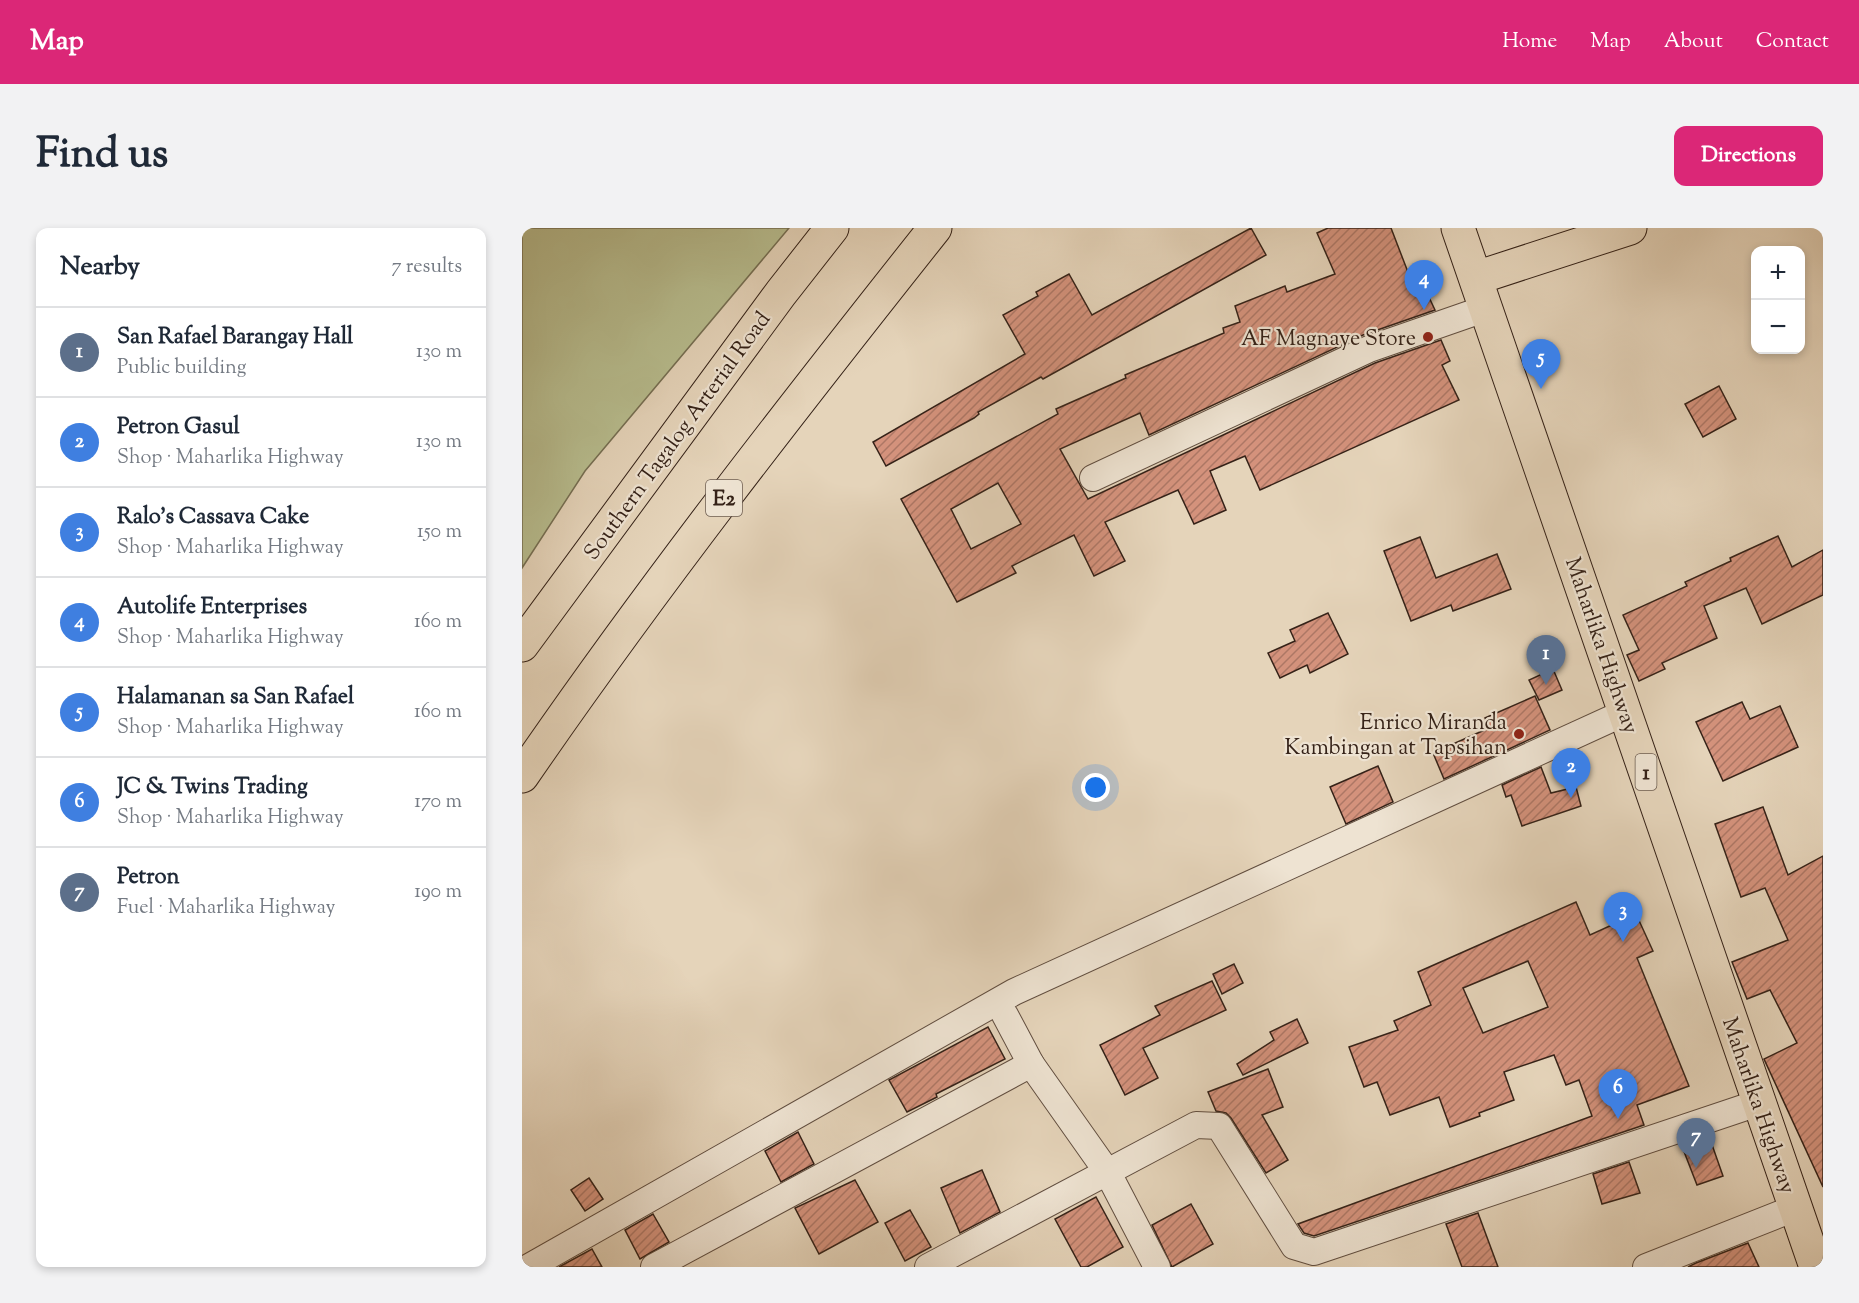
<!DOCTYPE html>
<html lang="en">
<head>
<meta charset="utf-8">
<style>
	body { margin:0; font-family:"Sorts Mill Goudy",serif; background:#f2f2f3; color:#1f2937 }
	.controls { position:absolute; right:18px; top:18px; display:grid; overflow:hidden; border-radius:12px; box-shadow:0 3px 9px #0003 }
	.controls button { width:54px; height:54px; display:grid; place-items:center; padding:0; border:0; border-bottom:2px solid #e0e1e3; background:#fff; color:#1f2937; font:30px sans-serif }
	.you { position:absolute; left:574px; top:560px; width:21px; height:21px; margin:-15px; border:4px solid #fff; border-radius:50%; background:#1a73e8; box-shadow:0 0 0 9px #1a73e833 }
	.badge { display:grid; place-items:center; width:39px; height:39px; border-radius:50%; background:#db2777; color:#fff; font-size:20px; font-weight:700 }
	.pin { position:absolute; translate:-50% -50px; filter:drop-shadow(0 2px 3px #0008) }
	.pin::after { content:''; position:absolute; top:32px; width:21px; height:18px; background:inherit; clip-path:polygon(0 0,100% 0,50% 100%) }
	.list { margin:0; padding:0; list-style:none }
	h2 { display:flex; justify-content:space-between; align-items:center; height:78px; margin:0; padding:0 24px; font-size:26px }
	h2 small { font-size:20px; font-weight:400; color:#747a83 }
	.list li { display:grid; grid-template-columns:39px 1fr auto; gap:18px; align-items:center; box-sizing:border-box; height:90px; padding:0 24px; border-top:2px solid #e0e1e3 }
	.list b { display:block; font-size:22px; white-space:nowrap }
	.list p { margin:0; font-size:20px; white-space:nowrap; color:#747a83 }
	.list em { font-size:20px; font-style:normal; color:#747a83 }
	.map { position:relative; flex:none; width:1301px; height:1039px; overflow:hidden; border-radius:12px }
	header { display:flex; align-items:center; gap:36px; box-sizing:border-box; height:84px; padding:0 30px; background:#db2777; color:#fff }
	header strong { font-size:28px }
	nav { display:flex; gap:33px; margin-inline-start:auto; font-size:21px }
	.intro { display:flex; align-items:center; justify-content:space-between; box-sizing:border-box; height:144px; padding:0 36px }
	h1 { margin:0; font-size:42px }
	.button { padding:15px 27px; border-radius:12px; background:#db2777; color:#fff; font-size:21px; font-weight:700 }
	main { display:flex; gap:36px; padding:0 36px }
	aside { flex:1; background:#fff; border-radius:12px; box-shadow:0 3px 9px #0003 }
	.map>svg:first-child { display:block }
	.grass { fill:#b7bc8e; stroke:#766f53; stroke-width:1.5 }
	.building { fill:url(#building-hatch); stroke:#352218; stroke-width:1.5; fill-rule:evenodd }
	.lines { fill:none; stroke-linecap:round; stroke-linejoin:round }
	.minor-casing { stroke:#614e40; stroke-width:28 }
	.trunk-casing { stroke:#352218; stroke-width:35 }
	.motorway-casing { stroke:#352218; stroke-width:35 }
	.minor { stroke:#eee3d2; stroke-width:26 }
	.trunk { stroke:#e5d4ba; stroke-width:33 }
	.motorway { stroke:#e5d4ba; stroke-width:33 }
	.poi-dot { fill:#8f2418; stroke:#eee3d2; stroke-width:2 }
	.labels { text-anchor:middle; stroke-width:4.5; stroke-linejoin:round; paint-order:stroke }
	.shield { fill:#eee3d2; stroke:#6c5c50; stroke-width:1.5 }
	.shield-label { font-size:21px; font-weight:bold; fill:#352218 }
	.poi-label { font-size:22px; fill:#352218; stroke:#eee3d2; text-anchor:end }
	.street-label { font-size:22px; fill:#352218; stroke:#eee3d2 }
</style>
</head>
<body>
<header>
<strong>Map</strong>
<nav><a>Home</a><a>Map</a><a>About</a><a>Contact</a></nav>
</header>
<div class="intro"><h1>Find us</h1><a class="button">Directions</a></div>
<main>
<aside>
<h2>Nearby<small>7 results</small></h2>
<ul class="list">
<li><span class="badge" style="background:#5c6f8a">1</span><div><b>San Rafael Barangay Hall</b><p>Public building</p></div><em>130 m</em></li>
<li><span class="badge" style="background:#3f7fe0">2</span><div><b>Petron Gasul</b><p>Shop · Maharlika Highway</p></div><em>130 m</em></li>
<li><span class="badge" style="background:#3f7fe0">3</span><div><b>Ralo's Cassava Cake</b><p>Shop · Maharlika Highway</p></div><em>150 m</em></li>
<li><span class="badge" style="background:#3f7fe0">4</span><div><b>Autolife Enterprises</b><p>Shop · Maharlika Highway</p></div><em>160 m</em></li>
<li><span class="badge" style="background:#3f7fe0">5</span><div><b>Halamanan sa San Rafael</b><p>Shop · Maharlika Highway</p></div><em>160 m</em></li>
<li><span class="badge" style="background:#3f7fe0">6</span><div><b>JC &amp; Twins Trading</b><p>Shop · Maharlika Highway</p></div><em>170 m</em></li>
<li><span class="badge" style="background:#5c6f8a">7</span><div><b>Petron</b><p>Fuel · Maharlika Highway</p></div><em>190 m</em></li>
</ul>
</aside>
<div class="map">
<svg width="1301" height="1039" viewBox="0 0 1301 1039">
	<defs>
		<pattern id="building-hatch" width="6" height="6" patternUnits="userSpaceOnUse" patternTransform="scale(1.5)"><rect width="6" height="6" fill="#d4927c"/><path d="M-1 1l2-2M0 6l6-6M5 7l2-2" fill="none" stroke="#ad7765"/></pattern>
	</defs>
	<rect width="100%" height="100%" fill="#e5d4ba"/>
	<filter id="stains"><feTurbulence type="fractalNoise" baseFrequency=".00333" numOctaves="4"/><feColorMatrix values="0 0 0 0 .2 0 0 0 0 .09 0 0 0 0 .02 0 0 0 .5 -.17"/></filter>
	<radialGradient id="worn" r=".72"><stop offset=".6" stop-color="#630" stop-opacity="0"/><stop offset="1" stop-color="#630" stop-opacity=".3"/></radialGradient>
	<polygon class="grass" points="0,0 267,0 63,243 0,340"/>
	<g class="building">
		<polygon points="729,0 744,27 521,151 519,149 456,184 457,186 452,190 364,238 351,214 503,126 481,87 516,68 514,64 547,46 570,87"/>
		<path d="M806,0h63l20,52 8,-4 16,34 -72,25 -214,100 -9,-22 -80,36 28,50 287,-136 66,-23 9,21 -8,4 17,35 -199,90 -15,-34 -35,15 16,39 -32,14 -16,-34 -73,32 20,39 -31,15 -20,-41 -62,31 4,7 -59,29 -56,-103 157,-85 -2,-5 70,-31 -1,-3 99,-42 -1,-5 17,-6 -5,-16 50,-20 2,6 48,-18 -18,-41zM476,255l23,41 -50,25 -20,-40z"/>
		<polygon points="1197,158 1214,191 1181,209 1163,176"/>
		<polygon points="1256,308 1270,339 1301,322 1301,367 1240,396 1224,360 1182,378 1195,410 1140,435 1143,441 1117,453 1105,427 1117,422 1101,387 1165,358 1163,354 1209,333 1208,330"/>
		<polygon points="898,309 914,350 975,326 989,361 931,383 929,377 889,393 862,323"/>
		<polygon points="806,385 826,426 788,445 785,437 758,450 746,425 773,413 768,402"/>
		<polygon points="1031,441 1040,462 1017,472 1007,452"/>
		<polygon points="1013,468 1028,502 922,551 911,525 967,500 963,490"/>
		<polygon points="1220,474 1228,491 1258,478 1276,519 1201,553 1174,494"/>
		<polygon points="856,538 871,574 824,596 808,559"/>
		<polygon points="1019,539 1029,565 1054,559 1059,578 1000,598 989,567 984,569 980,557"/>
		<polygon points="1241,579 1266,647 1301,628 1301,959 1242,831 1275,815 1248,762 1225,771 1210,734 1266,712 1243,660 1219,669 1193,596"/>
		<path d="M1054,674l14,33 46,-21 17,37 -16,7 52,128 -52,19 7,20 -330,111 -10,-3 -6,-9 294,-108 -13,-36 -13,5 -12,-30 -50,17 10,28 -35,13 1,3 -30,11 -11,-30 -49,18 -13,-33 -13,5 -15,-40 49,-17 -4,-9 37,-16 -13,-33zM1006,733l20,46 -65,26 -20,-45z"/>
		<polygon points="712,736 721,755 700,766 691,746"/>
		<polygon points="690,753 704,782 621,820 636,850 603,867 578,817 638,787 633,778"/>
		<polygon points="775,791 786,815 721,847 715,836 752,812 748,804"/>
		<polygon points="466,799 483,831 414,866 415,869 385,884 367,852"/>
		<polygon points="746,841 761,879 740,887 766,932 744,945 709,890 704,885 694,883 686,864"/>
		<polygon points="276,904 292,936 259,954 243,923"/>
		<polygon points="1188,911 1201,948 1175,957 1161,921"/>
		<polygon points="1107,934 1118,965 1080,976 1071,946"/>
		<polygon points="460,942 478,984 438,1005 419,960"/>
		<polygon points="67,950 81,971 63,983 49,962"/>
		<polygon points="333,952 356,994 297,1026 273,980"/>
		<polygon points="574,969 601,1019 565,1039 559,1039 533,991"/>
		<polygon points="669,976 691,1016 650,1039 630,997"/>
		<polygon points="388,982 409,1019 383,1033 363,995"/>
		<polygon points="956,985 976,1039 940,1039 924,996"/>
		<polygon points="131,986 147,1014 118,1031 103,1002"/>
		<polygon points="1226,1015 1237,1039 1166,1039 1174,1035"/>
		<polygon points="70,1021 80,1039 37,1039"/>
	</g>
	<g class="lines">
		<g class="minor-casing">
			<g id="minor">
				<polyline points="571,250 847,121 965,80"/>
				<polyline points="483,787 509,836 586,945 635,1039"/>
				<polyline points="7,1039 492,764 1104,484"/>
				<polyline points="132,1039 509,836"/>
				<polyline points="406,1039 674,897 697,898 772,1018 792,1024 1236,875"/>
				<polyline points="1124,1039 1273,980"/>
			</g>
		</g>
		<g class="trunk-casing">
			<polyline id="trunk" points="936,0 1294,1039"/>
		</g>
		<g class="motorway-casing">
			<g id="motorway">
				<polyline points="954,50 1108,0"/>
				<polyline points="0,417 259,65 310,0"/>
				<path d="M0,548c130,-189 271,-369 413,-548"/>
			</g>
		</g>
		<use href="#minor" class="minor"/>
		<use href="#trunk" class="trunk"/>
		<use href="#motorway" class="motorway"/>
	</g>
	<g class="poi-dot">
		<circle cx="906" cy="109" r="6"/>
		<circle cx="997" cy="506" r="6"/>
	</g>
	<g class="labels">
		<g class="shield">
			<rect x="184" y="252" width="36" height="36" rx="4.5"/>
			<rect x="1113.5" y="526" width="21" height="36" rx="4.5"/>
		</g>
		<g class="shield-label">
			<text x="202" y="277">E2</text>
			<text x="1124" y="551">1</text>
		</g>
		<g class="poi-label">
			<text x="894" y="117">AF Magnaye Store</text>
			<text x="985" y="501">Enrico Miranda<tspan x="985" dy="25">Kambingan at Tapsihan</tspan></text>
		</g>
		<g class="street-label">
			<text transform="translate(154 207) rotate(-54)" y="8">Southern Tagalog Arterial Road</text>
			<text transform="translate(1081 417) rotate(71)" y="8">Maharlika Highway</text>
			<text transform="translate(1238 877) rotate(71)" y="8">Maharlika Highway</text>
		</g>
	</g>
	<rect width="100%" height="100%" filter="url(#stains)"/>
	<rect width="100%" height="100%" fill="url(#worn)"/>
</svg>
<div class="controls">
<button>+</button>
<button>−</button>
</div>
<div class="you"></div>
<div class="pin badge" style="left:1024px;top:457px;background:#5c6f8a">1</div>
<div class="pin badge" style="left:1049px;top:570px;background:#3f7fe0">2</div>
<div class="pin badge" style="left:1101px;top:714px;background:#3f7fe0">3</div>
<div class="pin badge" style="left:902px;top:82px;background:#3f7fe0">4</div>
<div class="pin badge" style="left:1019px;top:161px;background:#3f7fe0">5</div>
<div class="pin badge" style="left:1096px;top:891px;background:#3f7fe0">6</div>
<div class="pin badge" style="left:1174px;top:940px;background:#5c6f8a">7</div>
</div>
</main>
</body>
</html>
